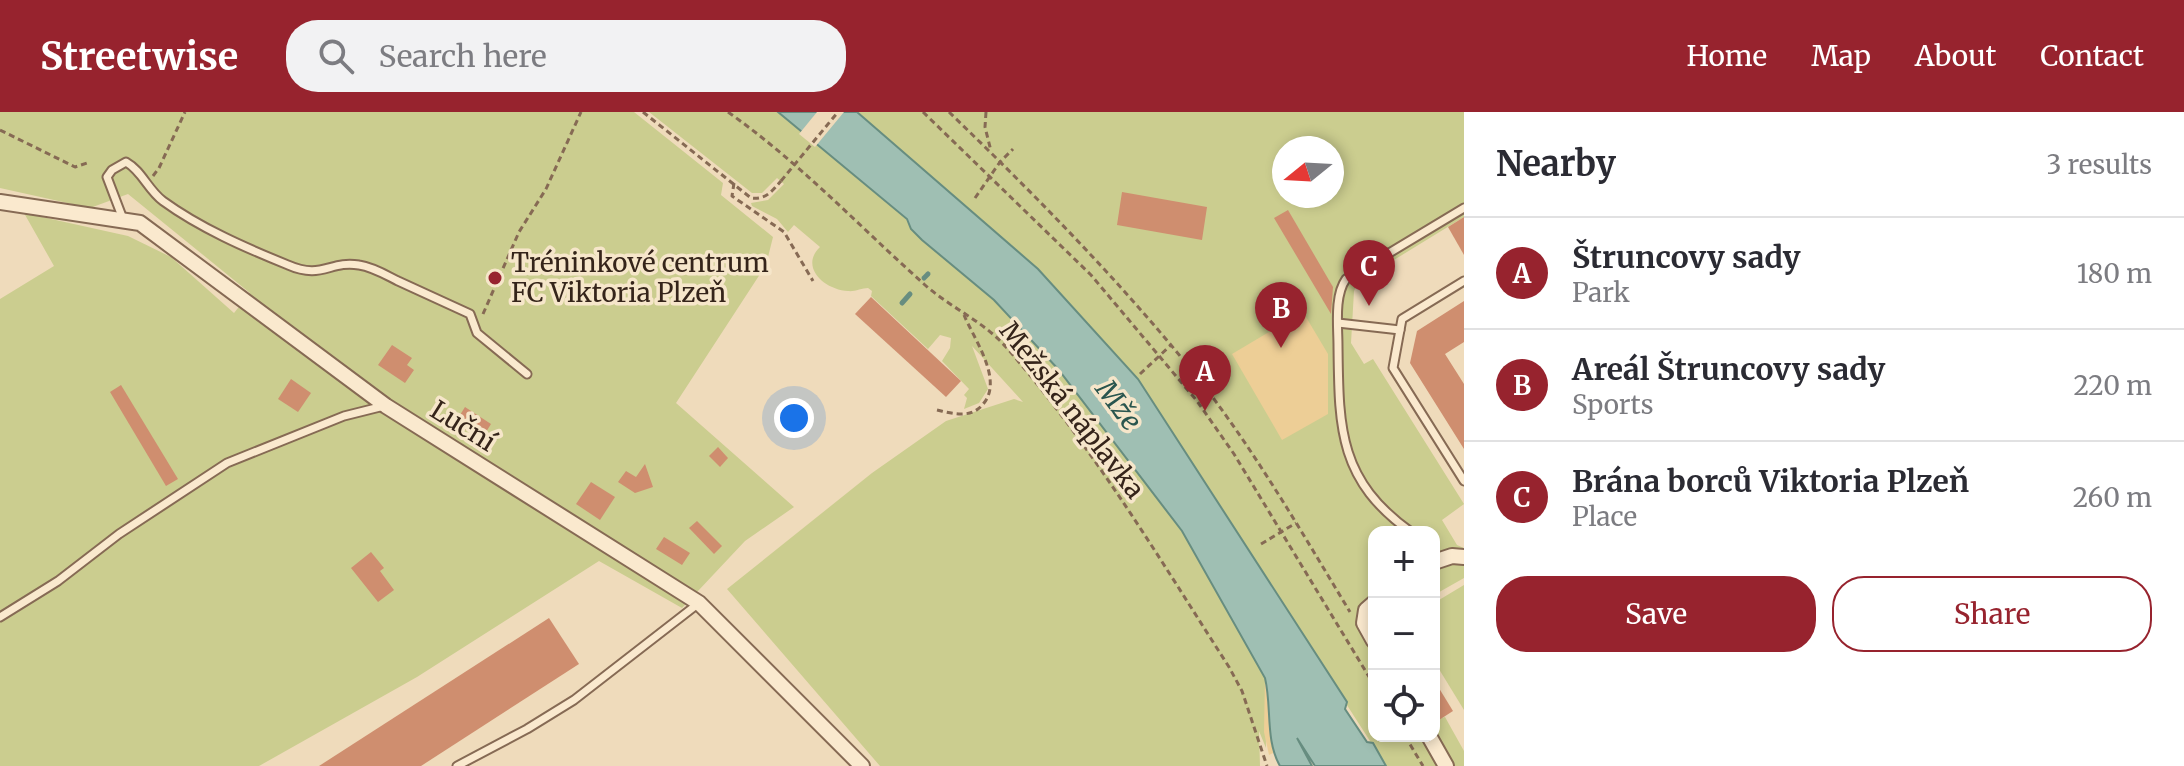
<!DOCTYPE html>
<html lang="en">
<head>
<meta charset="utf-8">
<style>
	body { margin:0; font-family:Merriweather,serif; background:#f2f2f3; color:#2b2b33 }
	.controls { position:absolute; right:24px; bottom:24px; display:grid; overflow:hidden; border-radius:16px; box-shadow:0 4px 12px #0003 }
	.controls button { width:72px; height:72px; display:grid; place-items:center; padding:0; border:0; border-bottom:2px solid #e1e1e2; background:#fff; color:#2b2b33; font:40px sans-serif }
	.compass { position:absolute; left:1272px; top:24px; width:72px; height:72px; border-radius:50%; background:#fff; box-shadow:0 4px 12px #0003; rotate:252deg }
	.you { position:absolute; left:794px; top:306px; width:28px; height:28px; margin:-20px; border:6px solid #fff; border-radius:50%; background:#1a73e8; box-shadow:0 0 0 12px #1a73e833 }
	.badge { display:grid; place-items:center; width:52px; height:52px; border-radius:50%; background:#97232e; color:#fff; font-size:26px; font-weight:700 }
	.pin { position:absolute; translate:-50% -66px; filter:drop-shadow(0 2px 4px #0008) }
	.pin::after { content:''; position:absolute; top:42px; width:28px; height:24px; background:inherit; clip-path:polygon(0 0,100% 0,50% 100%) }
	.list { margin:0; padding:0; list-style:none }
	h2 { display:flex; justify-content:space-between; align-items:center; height:104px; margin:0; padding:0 32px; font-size:34px }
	h2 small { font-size:26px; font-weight:400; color:#7c7c81 }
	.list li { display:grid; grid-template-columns:52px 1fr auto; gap:24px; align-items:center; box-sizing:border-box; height:112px; padding:0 32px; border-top:2px solid #e1e1e2 }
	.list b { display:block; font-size:30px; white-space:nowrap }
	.list p { margin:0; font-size:26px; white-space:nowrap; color:#7c7c81 }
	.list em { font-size:26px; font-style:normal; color:#7c7c81 }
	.actions { display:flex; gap:16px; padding:24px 32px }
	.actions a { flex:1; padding:18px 0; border:2px solid #97232e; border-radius:32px; text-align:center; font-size:28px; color:#97232e }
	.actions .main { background:#97232e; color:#fff }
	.icon { flex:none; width:44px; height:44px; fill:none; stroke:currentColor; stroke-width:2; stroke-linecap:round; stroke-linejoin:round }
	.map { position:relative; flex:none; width:1464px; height:654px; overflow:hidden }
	header { display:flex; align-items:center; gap:48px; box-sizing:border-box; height:112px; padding:0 40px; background:#97232e; color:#fff }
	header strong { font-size:38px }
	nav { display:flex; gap:44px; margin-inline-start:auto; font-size:28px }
	.search { width:560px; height:72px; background:#f2f2f3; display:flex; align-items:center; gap:20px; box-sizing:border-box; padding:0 28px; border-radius:32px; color:#7c7c81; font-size:30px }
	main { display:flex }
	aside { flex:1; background:#fff }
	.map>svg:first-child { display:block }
	.green { fill:#cbcd8f; fill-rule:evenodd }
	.sand { fill:#edce96 }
	.water { fill:#9fbfb3; stroke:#678d80; stroke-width:2 }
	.pier { fill:#efdbbb }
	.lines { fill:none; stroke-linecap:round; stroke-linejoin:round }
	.stream { stroke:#678d80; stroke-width:5 }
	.building { fill:#cf8e6f }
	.lane-casing { stroke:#866a54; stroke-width:11 }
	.street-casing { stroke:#866a54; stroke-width:18 }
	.path { stroke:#866a54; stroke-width:3; stroke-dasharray:6 4; stroke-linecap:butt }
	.lane { stroke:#fae9ce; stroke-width:7 }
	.street { stroke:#fae9ce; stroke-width:14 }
	.path-bridge { stroke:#866a54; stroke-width:3; stroke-dasharray:6 4; stroke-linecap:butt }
	.poi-dot { fill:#97232e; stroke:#f6e6ca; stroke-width:3 }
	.labels { text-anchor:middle; stroke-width:7; stroke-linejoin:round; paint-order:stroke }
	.poi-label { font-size:26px; fill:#35241a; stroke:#f6e6ca; text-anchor:start }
	.street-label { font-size:26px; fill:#35241a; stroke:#f6e6ca }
	.water-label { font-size:28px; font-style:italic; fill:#29554e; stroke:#f6e6ca }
</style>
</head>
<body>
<header>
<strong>Streetwise</strong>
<div class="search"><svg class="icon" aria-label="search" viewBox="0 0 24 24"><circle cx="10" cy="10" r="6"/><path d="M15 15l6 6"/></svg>Search here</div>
<nav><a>Home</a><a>Map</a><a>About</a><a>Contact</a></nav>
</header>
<main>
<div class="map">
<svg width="1464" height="654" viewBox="0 0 1464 654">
	<rect width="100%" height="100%" fill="#efdbbb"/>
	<g class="green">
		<polygon points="0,0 634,0 723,71 721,83 773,125 766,153 676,291 794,395 745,429 682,496 599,449 417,565 259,654 0,654 0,187 54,154 24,101 128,124 171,145 234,201 250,181 128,82 90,96 0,76"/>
		<path d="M649,0h129l129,107 4,10 11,10 72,61 64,69 124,162 83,147 1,70 -7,-17 1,35h-380l-153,-177 145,-116 74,-52 68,-22 9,3 -51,-56 16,43 -9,14 -15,6 3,-11 -3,-3 5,-6 -27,-28 8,-13 1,-10 -11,-3 -12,14 -57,-53 1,-5 -4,-3c-6,0 -14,4 -20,3 -23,-1 -49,-24 -28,-44l-26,-22 -6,7 -11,-13 -25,-13 -1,-3 17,-3 16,-16 -7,-6 -15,15h-10z"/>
		<path d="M857,0h607v105l-106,65 -4,9 -3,52 13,21 9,-5 91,145 -22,16 15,25 7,3v30l-30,17v-63h-60v204h60v-25l5,8 6,-2 19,34v15h-78l-248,-387 -100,-110zM1284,36h48v48h-48z"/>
		<polygon points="1464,473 1464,598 1434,549 1434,491"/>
	</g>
	<g class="sand">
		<polygon points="1303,200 1328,242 1328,302 1282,328 1232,242"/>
		<polygon points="1265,566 1270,588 1273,641 1269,643 1264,620"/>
	</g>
	<path class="water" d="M778,0h79l181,157 100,110 209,323 -2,7 22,33 6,1 13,23h-71l-18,-28 15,28h-32c-15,-26 -8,-59 -15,-88l-83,-147 -124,-162 -64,-69 -72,-60 -11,-11 -4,-10z"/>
	<polygon class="pier" points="817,0 844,0 815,35 799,22"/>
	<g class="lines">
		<g class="stream">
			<polyline points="924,166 928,162"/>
			<polyline points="902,191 910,182"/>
		</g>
	</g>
	<g class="building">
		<polygon points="1122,80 1207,95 1202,128 1117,113"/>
		<polygon points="1288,98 1333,175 1331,202 1274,106"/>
		<polygon points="1464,105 1464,143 1448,115"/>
		<polygon points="871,185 961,269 946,285 855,202"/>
		<polygon points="1464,189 1464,230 1445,242 1464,272 1464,337 1410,251 1417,219"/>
		<polygon points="392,233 412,246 407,253 414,258 405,271 378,253"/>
		<polygon points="291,267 311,281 298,300 278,287"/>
		<polygon points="121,273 178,367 166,374 110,280"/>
		<polygon points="465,295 491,312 481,328 455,311"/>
		<polygon points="718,335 728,346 720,355 709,344"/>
		<polygon points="645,352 653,375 635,381 618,370 626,359 636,365"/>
		<polygon points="591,370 615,385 600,408 576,392"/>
		<polygon points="697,409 722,434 714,442 689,416"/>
		<polygon points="664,425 690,441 682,453 656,437"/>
		<polygon points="371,440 384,456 380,459 394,478 378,490 351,456"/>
		<polygon points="549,506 579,552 421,654 319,654"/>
		<polygon points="1434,568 1453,599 1439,608 1434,599"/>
	</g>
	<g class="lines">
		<g class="lane-casing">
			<g id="lane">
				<path d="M123,107l-16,-42 5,-7 14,-8c16,9 22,28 37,39 37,27 83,47 125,64 34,15 42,-5 71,0 14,2 27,10 39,16 24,11 48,22 72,33l7,19 50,41"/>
				<polyline points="1464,169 1402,207 1393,256 1464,369"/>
				<polyline points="1338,211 1400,218"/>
				<path d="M1411,420c-73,-52 -72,-105 -73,-186 0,-20 -4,-50 8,-67l118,-71"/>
				<polyline points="0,505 58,469 119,422 227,351 344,304 384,294"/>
				<polyline points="457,654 527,617 574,588 699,491"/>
			</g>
		</g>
		<g class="street-casing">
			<g id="street">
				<polyline points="0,90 140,111 386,294 699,491 862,654"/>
				<polyline points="1434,450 1452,444 1464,445"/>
				<polyline points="1374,491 1366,498 1364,511 1374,529"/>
				<polyline points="1429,624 1446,654"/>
			</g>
		</g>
		<g class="path">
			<path d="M643,0l108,86c15,2 21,-7 30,-17"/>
			<path d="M728,0c72,51 131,114 197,173 26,23 58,36 81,62 86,98 153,211 223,320l13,24 25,75"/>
			<polyline points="923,0 1091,163 1197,289 1234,342 1374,573"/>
			<path d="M949,0c89,86 180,178 256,275 54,71 99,149 145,225"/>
			<polyline points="986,0 985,15 991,39"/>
			<polyline points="0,18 75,55 90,50"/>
			<polyline points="153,64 159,56 185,0"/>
			<polyline points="734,71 732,84 784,120 813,169"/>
			<polyline points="975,86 1000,50 1013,37"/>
			<polyline points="483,202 519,120 546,77 581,0"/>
			<polyline points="1140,262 1171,233"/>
			<path d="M937,298c17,4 35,9 47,-7 19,-24 -10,-64 -20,-88"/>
			<polyline points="1261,432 1296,411"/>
			<polyline points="1405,624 1423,654"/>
		</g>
		<use href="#lane" class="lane"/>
		<use href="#street" class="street"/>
		<polyline class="path-bridge" points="781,69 838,0"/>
	</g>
	<circle class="poi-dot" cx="495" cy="166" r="8"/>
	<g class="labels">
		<g class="poi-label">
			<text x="511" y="160">Tréninkové centrum<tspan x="511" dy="30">FC Viktoria Plzeň</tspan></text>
		</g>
		<g class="street-label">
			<text transform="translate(1072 298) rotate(52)" y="9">Mežská náplavka</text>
			<text transform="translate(463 314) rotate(32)" y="9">Luční</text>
		</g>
		<g class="water-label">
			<text transform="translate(1119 293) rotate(53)" y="10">Mže</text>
		</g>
	</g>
</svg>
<div class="controls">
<button>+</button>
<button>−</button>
<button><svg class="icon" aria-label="locate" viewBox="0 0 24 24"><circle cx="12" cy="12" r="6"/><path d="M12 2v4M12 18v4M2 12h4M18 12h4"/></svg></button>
</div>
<svg class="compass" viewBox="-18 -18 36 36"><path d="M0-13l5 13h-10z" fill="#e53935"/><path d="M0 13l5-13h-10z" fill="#7c7c81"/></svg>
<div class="you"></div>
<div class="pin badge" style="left:1205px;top:299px">A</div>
<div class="pin badge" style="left:1281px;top:236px">B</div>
<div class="pin badge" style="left:1369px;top:194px">C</div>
</div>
<aside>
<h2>Nearby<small>3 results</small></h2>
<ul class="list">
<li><span class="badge">A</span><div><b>Štruncovy sady</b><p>Park</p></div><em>180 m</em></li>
<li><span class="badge">B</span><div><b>Areál Štruncovy sady</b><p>Sports</p></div><em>220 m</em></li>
<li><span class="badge">C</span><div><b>Brána borců Viktoria Plzeň</b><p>Place</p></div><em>260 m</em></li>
</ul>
<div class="actions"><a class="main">Save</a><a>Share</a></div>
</aside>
</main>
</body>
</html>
